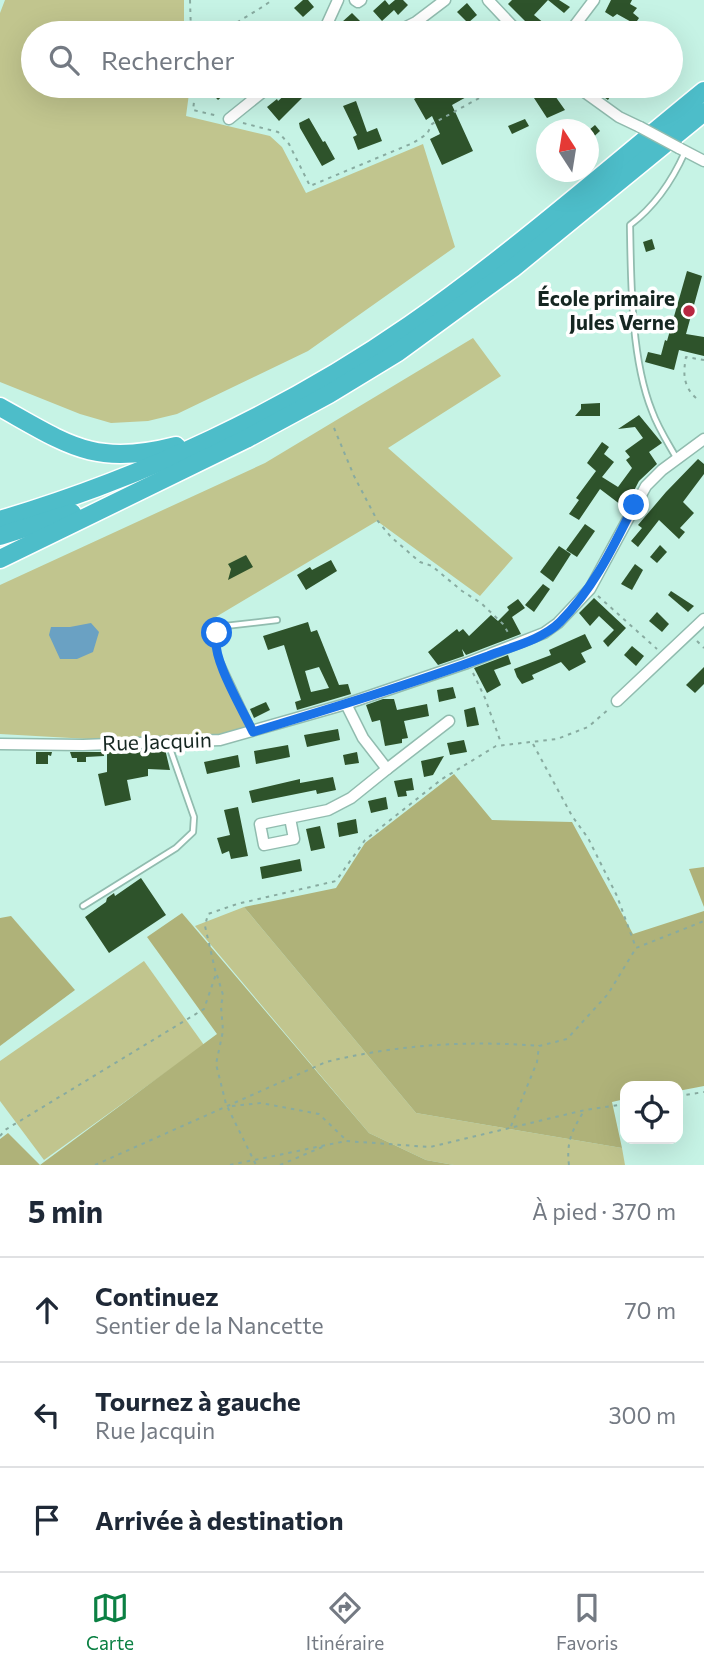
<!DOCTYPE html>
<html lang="fr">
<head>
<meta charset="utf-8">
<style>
	body { margin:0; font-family:Commissioner,sans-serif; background:#f2f2f3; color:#1f2937 }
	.controls { position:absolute; right:21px; bottom:21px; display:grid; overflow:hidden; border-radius:14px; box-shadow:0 7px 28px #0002 }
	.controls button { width:63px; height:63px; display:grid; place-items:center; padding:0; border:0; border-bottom:2px solid #e0e1e3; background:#fff; color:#1f2937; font:35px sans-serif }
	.compass { position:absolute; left:536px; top:119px; width:63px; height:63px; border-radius:50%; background:#fff; box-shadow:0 7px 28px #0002; rotate:348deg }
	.stop { position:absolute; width:21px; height:21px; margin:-16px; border:5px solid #1a73e8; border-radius:50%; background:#fff }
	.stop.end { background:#1a73e8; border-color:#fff; box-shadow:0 2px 7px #0008 }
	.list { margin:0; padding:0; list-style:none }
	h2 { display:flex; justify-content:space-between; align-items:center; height:91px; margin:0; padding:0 28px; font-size:30px }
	h2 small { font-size:23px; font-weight:400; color:#747a83 }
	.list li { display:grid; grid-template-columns:46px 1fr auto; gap:21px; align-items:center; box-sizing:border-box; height:105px; padding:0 28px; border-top:2px solid #e0e1e3 }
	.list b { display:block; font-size:26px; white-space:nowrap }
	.list p { margin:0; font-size:23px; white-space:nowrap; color:#747a83 }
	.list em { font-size:23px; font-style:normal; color:#747a83 }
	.icon { flex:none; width:38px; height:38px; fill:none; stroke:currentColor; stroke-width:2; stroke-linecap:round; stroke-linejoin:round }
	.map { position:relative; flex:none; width:704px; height:1165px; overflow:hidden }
	.search { position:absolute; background:#fff; box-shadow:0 7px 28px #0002; left:21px; right:21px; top:21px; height:77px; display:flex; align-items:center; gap:18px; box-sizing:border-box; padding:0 24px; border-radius:38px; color:#747a83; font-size:26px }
	.sheet { height:406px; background:#fff }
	nav { display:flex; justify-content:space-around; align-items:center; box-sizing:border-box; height:98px; border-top:2px solid #e0e1e3; background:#fff; font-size:19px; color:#747a83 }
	nav a { display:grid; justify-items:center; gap:4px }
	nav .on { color:#0b8043 }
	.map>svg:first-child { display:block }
	.green { fill:#c1c58e }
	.forest { fill:#afb279 }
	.water { fill:#6aa1c3 }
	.building { fill:#2e532b; fill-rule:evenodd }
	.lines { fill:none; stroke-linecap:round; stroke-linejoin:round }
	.lane-casing { stroke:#91bcaf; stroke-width:8 }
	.street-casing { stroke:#91bcaf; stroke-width:13 }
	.highway-casing { stroke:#fff; stroke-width:21 }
	.path { stroke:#88aba0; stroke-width:2; stroke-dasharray:3.5 5; stroke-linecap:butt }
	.lane { stroke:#fff; stroke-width:4.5 }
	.street { stroke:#fff; stroke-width:10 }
	.highway { stroke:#4dbdc9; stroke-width:18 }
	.street-bridge-casing { stroke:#91bcaf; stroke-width:13; stroke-linecap:butt }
	.street-bridge { stroke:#fff; stroke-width:10 }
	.route { stroke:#1a73e8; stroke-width:9 }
	.poi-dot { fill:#b82640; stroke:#fff; stroke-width:2.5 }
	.labels { text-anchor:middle; stroke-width:7; stroke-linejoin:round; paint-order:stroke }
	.poi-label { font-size:21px; font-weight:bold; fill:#152621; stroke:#fff; text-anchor:end }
	.street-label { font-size:21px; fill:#152621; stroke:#fff }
</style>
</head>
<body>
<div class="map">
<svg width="704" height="1165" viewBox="0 0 704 1165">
	<rect width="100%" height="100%" fill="#c6f3e5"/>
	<g class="green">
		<polygon points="5,0 184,0 184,33 33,33 33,86 190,86 186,116 270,136 282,147 306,193 423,144 455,247 308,351 177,414 148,421 111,423 80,414 0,382 0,13"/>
		<polygon points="473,338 501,376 388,448 513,558 480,596 377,521 204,624 255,732 107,740 0,734 0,585 265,463"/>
		<polygon points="244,907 416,1113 622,1148 625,1165 454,1165 426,1160 369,1133 195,926"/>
		<polygon points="144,961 204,1045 44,1160 0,1101 0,1061"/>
	</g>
	<g class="forest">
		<polygon points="454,774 492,820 572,822 633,934 704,911 704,1086 678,1091 678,1086 625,1086 625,1099 612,1102 622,1148 416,1113 244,907 336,888 365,843"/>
		<polygon points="704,867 704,907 689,869"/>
		<polygon points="182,913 369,1133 426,1160 454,1165 0,1165 0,1139 8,1133 40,1165 217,1034 147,937"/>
		<polygon points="11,916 75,990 0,1046 0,918"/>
	</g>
	<polygon class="water" points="91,623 99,632 93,652 77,659 60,659 49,635 51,627 70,627"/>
	<g class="building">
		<polygon points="303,0 308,0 314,7 303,17 294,8"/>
		<polygon points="385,0 389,5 395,0 403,0 408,5 398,15 394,10 382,21 373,11"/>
		<polygon points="512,0 548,0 534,15 556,33 537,33 508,4"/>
		<polygon points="548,0 559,0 570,7 564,13"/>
		<polygon points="611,0 632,0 630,4 637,8 633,13 639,18 635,24 617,14 613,17 605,12"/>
		<polygon points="467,3 477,15 468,23 457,12"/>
		<polygon points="352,13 361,22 350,31 342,22"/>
		<polygon points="444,22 454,33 430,33"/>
		<polygon points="205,86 234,86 218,100"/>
		<polygon points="295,86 314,86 279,121 267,107 277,99 278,101"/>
		<polygon points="422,86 486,86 452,105 473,151 442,165 430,139 440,134 432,116 426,120 414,99 426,92"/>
		<polygon points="532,86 548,86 565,110 547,118 534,98 538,95"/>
		<polygon points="588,86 614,86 614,90 608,100"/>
		<polygon points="356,101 367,132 377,128 382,141 358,150 353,137 357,135 343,106"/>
		<polygon points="309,118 323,142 325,141 335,159 322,166 300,128 299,123"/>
		<polygon points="525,119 529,126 512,134 508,126"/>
		<polygon points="595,125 600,131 589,141 589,130"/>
		<polygon points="652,239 655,249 646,252 643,242"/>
		<polygon points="687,271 702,276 686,334 704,337 704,356 679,350 674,370 645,362 648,352 661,355 665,340 667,341"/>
		<polygon points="600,403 600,416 575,416 581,409 581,404"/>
		<polygon points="639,415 662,443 649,452 657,464 639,481 625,508 600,489 579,520 569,514 579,500 576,498 596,471 587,463 602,442 609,447 604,454 614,462 602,477 618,487 632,468 626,460 630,457 625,451 643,438 635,427 618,429"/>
		<polygon points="698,459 704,464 704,474 683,502 694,513 680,528 685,532 679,539 659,520 638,547 631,541 642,528 638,525 666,492"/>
		<polygon points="585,524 595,531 577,557 566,550"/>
		<polygon points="660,545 667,552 657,563 650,557"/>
		<polygon points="559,546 571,554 553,582 540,572"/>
		<polygon points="246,555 253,567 228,580 231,569 228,564"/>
		<polygon points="331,560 337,571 306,590 297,575 310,567 312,570"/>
		<polygon points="635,564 643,570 632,590 621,584"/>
		<polygon points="543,584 550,589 534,612 525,605"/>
		<polygon points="671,591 694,606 688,612 668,595"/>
		<polygon points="594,598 626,628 608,647 603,641 614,630 599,616 590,626 579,613"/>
		<polygon points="518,599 525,608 512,617 521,634 466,655 462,649 464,656 438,665 428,652 457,629 459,632 463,629 469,636 491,615 498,621 509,610 507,607"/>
		<polygon points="657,612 669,624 662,632 649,621"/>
		<path d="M308,622l3,10 6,-2 22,55 9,-1 3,10 -54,16 -2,-8 6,-2 -17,-55 -16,5 -5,-14zM319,667l10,21 -18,4 -6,-21z"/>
		<polygon points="585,634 592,648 581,653 586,662 569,671 561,662 532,675 534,679 522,684 517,677 514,669 551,655 549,650"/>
		<polygon points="632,646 644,656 636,666 624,655"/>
		<polygon points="508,655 511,664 494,670 501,685 487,693 474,668"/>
		<polygon points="704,667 704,684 695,693 686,685"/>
		<polygon points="453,687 456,698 439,702 437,690"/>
		<polygon points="383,699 394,699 397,710 427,704 429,716 404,721 408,738 402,739 402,743 385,746 380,720 372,722 366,705"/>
		<polygon points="266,702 270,710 254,718 250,709"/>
		<polygon points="475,707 479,725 467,727 464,710"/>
		<polygon points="338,729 340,740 307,747 304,735"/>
		<polygon points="464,740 467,752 450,755 447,743"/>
		<polygon points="288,745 290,757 256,764 254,751"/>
		<polygon points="165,749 170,770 148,769 148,776 127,780 131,800 105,806 98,774 107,772 107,752"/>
		<polygon points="36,752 52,752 51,756 48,755 48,764 36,764"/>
		<polygon points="70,752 104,752 104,756 86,757 86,762 77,762 77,758 72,758"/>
		<polygon points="357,752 359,763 345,765 343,755"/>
		<polygon points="238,755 240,767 207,774 204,762"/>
		<polygon points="444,756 433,775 424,777 421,761"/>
		<polygon points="333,777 336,790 317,794 316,790 252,803 249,791 300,779 300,783"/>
		<polygon points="412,778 414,790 406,791 407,796 398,797 394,781"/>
		<polygon points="386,797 388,809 371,813 368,801"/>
		<polygon points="238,807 248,856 231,859 229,851 222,854 217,838 230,835 224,810"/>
		<polygon points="356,819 358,833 339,837 337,823"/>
		<polygon points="320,826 325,848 311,851 306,829"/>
		<polygon points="300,859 302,871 262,879 260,867"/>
		<polygon points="141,878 166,915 109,953 85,917 106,902 107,898 114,893 115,896"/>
	</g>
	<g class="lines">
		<g class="lane-casing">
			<g id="lane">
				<path d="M677,459c-9,-16 -19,-31 -25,-48 -21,-52 -21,-129 -22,-186 24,-18 43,-46 55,-73"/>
				<polyline points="253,731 218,657 214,641 217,633 225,626 277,620"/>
				<polyline points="83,906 176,848 193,832 194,817 168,743"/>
			</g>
		</g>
		<g class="street-casing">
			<g id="street">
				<polyline points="355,0 358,2 361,0"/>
				<polyline points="488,0 519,33"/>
				<polyline points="323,33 338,0"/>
				<polyline points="394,33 416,22 445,0"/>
				<polyline points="569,33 594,0"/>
				<polyline points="576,86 619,117 640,127"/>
				<polyline points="229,119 270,86"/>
				<polyline points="679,148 704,161"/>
				<polyline points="617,701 704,619"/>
				<polyline points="346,704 363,738 387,769 449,721"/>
				<polyline points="0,744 83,745 220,740 346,704 467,663 544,633 558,623 590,589 646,486 662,470 704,439"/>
				<polyline points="290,818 294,839 264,845 260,824 328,810 351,798 387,769"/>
			</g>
		</g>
		<g class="highway-casing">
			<g id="highway">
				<path d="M0,407c68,38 95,60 176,39"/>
				<path d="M0,520c144,-43 286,-109 410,-195 103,-72 197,-155 294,-234"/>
				<polyline points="0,536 72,513"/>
				<polyline points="0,559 246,439 329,394 398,352 513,268 704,112"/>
			</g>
		</g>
		<g class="path">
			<polyline points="190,0 191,33"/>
			<path d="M224,33c5,-8 36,-23 48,-33"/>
			<polyline points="196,86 193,110 218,116"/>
			<polyline points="243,123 278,132 289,144 310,186 413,143 427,134 432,124 501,86"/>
			<path d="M696,398c-13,-12 -13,-25 -10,-41l18,3"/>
			<polyline points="334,428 354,476 377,520 391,537 420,562 432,566 462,591 481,603 503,624 509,634"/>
			<polyline points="598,596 657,649"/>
			<polyline points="697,641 704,648"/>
			<polyline points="473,673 485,698 501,743"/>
			<polyline points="533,744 572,816 588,838 617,896 636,948 704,921"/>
			<polyline points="217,975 223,995 221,1006 223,1031 216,1064 226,1104 256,1165"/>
			<polyline points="678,1096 704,1092"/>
			<polyline points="232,1106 261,1103 319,1114 345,1139"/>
			<polyline points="511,1126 537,1062 539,1046 567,1039 608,994 636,948"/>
			<polyline points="0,1136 5,1130 204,1009 216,974 205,926 208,914 237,904 336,881 365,840 442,779 496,746 557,739 588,727 609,709"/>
			<path d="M95,1165l231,-103c69,-17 142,-22 213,-16"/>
			<polyline points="230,1165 346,1141 430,1147 585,1110 625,1104"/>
			<polyline points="280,1165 327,1145"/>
			<path d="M569,1165c-3,-22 3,-35 15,-54"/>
		</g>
		<use href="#lane" class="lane"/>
		<use href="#street" class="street"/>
		<use href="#highway" class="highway"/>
		<g class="street-bridge-casing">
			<polyline id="street-bridge" points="640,127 679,148"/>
		</g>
		<use href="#street-bridge" class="street-bridge"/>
	</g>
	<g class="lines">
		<path class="route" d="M217,633c-8,22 26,77 36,99 79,-24 158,-48 235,-76 23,-9 54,-16 72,-34 34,-34 53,-75 74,-117"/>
	</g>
	<circle class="poi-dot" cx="689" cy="311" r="7"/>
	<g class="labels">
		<g class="poi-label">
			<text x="675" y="306">École primaire<tspan x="675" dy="24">Jules Verne</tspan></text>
		</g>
		<g class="street-label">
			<text transform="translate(157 742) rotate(-2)" y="7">Rue Jacquin</text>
		</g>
	</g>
</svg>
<div class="controls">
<button><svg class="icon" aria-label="locate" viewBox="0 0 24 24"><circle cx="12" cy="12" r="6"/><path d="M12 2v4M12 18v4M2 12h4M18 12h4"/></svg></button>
</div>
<svg class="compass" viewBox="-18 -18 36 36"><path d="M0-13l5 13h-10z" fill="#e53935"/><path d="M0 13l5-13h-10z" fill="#747a83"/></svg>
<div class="stop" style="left:217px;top:633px"></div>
<div class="stop end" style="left:634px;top:505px"></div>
<div class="search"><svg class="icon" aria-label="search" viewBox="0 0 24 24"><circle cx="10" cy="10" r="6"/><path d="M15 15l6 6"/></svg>Rechercher</div>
</div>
<section class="sheet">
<h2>5 min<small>À pied · 370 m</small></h2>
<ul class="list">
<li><svg class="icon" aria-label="ahead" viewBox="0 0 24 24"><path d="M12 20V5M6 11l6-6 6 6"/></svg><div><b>Continuez</b><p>Sentier de la Nancette</p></div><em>70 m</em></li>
<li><svg class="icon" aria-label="left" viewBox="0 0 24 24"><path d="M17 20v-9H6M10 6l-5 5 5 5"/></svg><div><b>Tournez à gauche</b><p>Rue Jacquin</p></div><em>300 m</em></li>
<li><svg class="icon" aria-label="arrive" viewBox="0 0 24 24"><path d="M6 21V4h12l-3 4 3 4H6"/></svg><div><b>Arrivée à destination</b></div></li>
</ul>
</section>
<nav>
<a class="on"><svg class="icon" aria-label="map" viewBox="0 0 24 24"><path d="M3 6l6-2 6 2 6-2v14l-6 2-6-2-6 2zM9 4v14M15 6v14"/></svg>Carte</a>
<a><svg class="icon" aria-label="directions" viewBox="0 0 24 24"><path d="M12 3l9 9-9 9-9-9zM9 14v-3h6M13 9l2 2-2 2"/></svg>Itinéraire</a>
<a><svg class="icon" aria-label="saved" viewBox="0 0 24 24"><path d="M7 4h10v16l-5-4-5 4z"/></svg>Favoris</a>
</nav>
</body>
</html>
